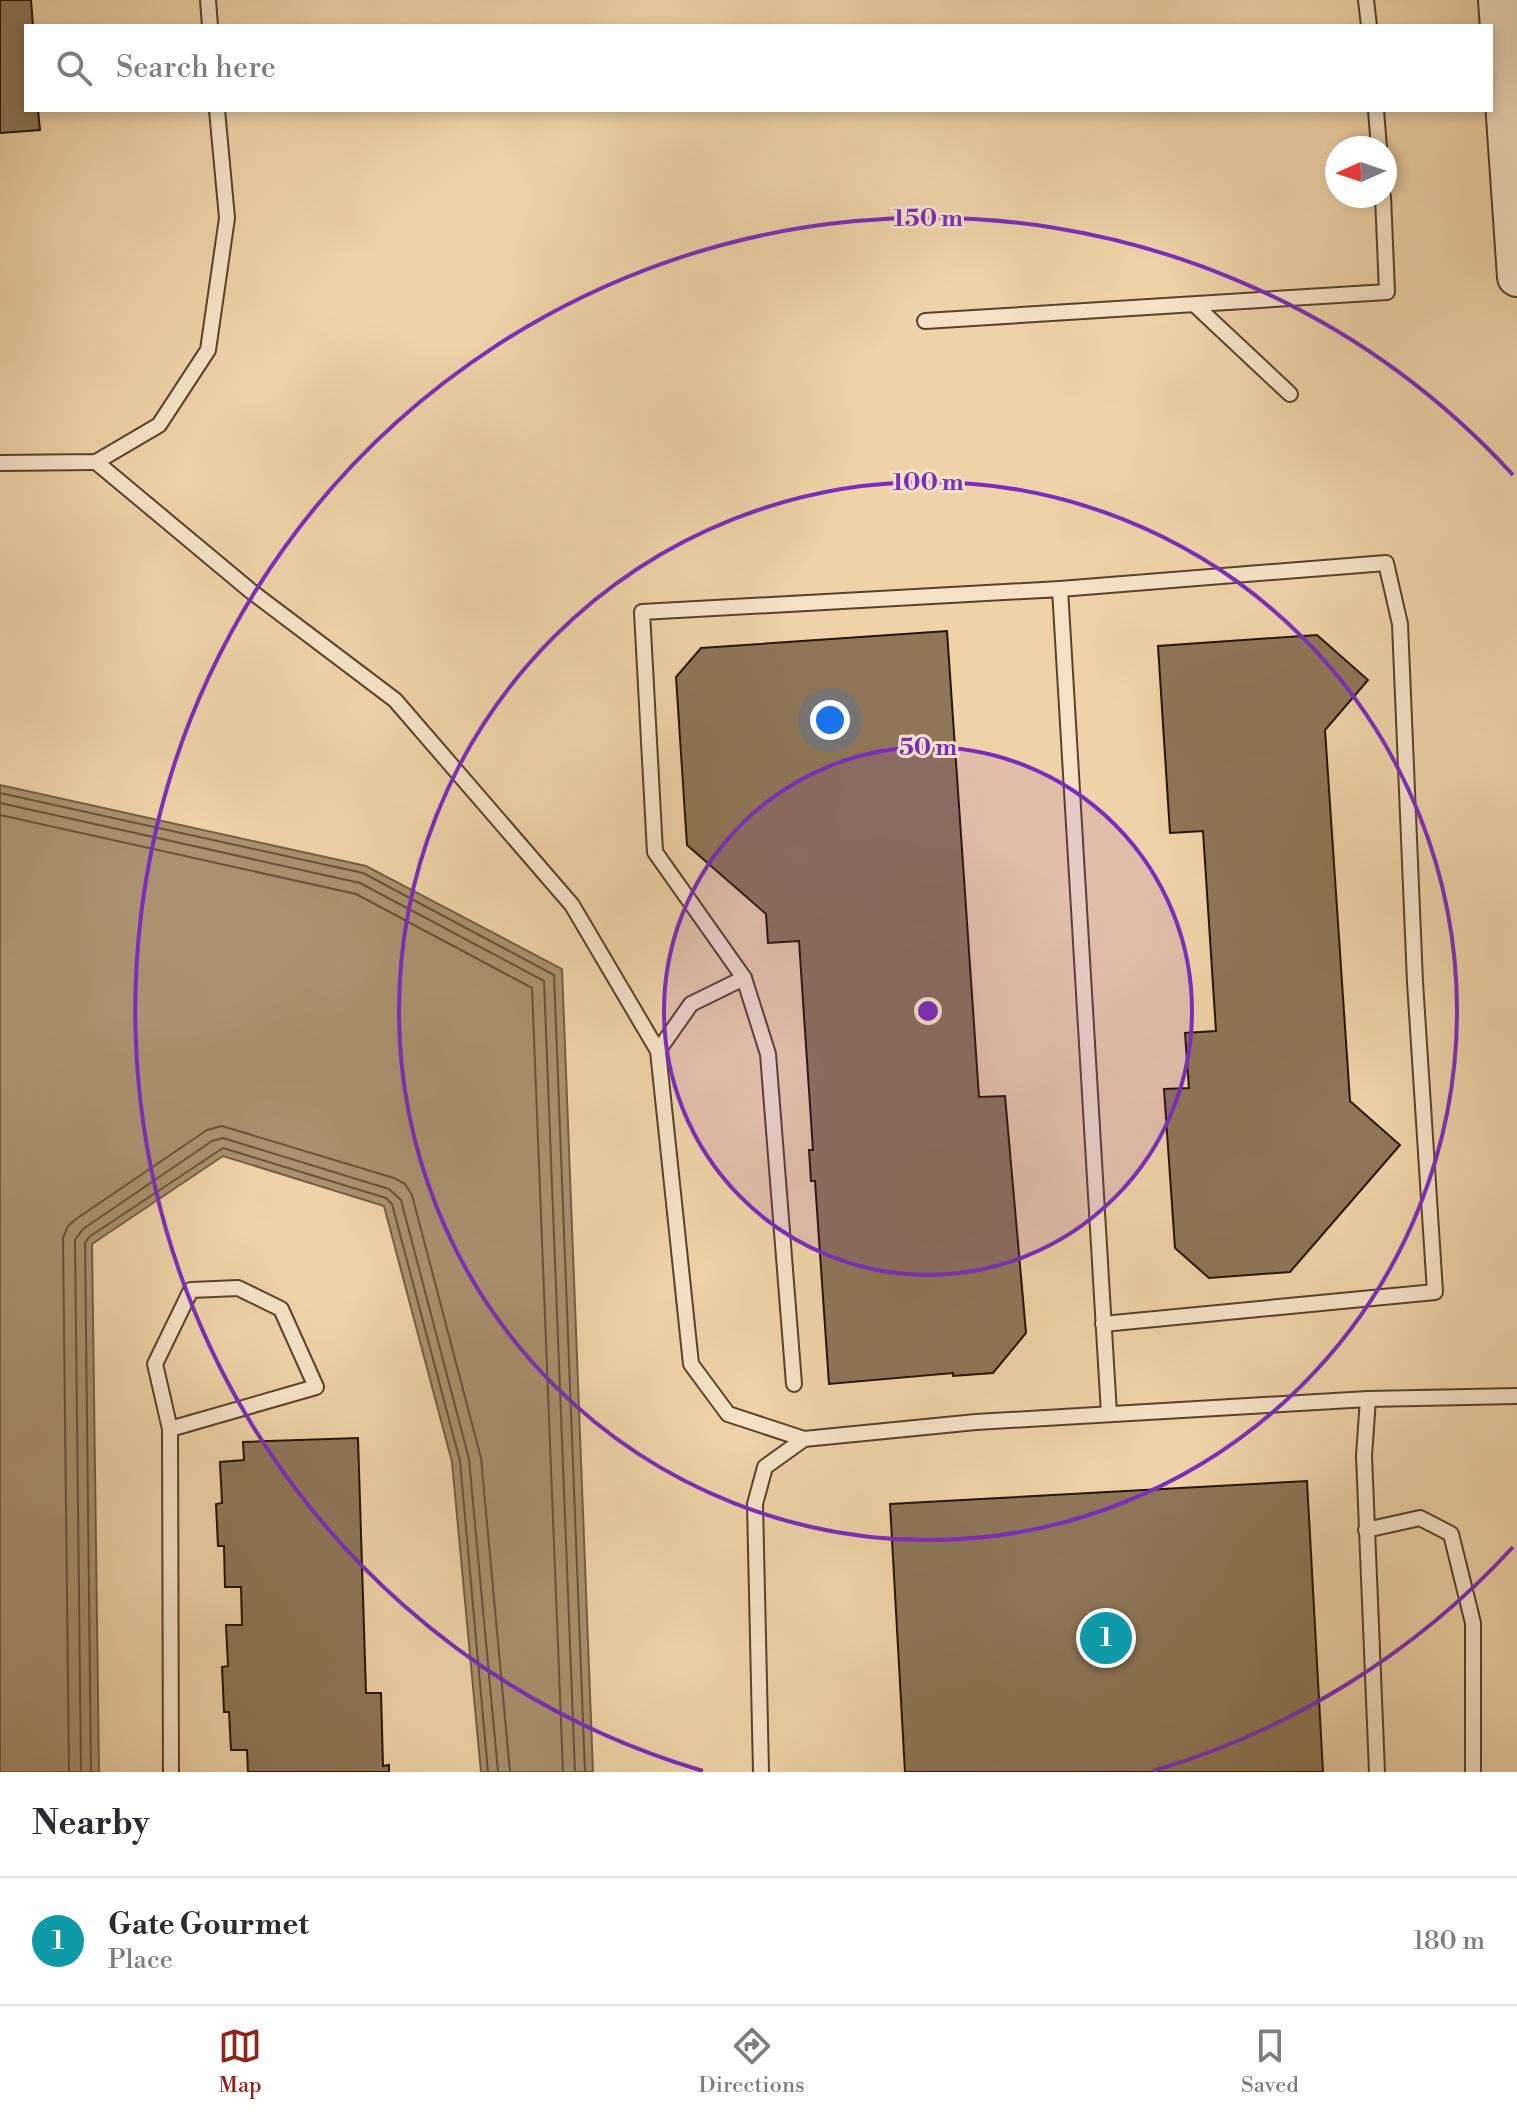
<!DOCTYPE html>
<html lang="en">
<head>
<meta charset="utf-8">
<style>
	body { margin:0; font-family:"Libre Bodoni",serif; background:#f2f2f3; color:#2b2b33 }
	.compass { position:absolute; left:1325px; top:136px; width:72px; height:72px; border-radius:50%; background:#fff; box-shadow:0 4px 12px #0003; rotate:267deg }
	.you { position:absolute; left:830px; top:720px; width:28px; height:28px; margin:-20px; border:6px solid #fff; border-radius:50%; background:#1a73e8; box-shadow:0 0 0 12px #1a73e833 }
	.badge { display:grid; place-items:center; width:52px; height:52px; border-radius:50%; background:#8f2418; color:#fff; font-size:26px; font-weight:700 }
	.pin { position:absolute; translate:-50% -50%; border:4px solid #fff; box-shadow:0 2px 8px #0006 }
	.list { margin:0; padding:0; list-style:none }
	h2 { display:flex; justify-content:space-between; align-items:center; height:104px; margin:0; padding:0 32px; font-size:34px }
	h2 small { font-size:26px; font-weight:400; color:#7c7c81 }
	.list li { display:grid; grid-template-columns:52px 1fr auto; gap:24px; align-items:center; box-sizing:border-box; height:128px; padding:0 32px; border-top:2px solid #e1e1e2 }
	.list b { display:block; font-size:30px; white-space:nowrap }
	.list p { margin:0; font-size:26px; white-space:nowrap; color:#7c7c81 }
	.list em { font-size:26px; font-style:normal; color:#7c7c81 }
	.icon { flex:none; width:44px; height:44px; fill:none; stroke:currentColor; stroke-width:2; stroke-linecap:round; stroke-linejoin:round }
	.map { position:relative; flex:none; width:1517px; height:1772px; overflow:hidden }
	.search { position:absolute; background:#fff; box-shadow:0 4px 12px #0003; left:24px; right:24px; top:24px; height:88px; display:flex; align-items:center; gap:20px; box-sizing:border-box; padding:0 28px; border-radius:0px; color:#7c7c81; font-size:30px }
	.sheet { height:232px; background:#fff }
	nav { display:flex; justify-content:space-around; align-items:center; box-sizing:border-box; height:112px; border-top:2px solid #e1e1e2; background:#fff; font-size:22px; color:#7c7c81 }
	nav a { display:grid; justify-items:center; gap:4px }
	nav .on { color:#8f2418 }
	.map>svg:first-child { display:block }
	.water { fill:#aa916f; stroke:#755e43; stroke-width:2 }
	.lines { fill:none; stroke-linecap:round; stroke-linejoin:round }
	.shore { stroke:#685238; stroke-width:2 }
	.building { fill:#8e7657; stroke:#251200; stroke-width:2 }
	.service-casing { stroke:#58422a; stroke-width:18 }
	.tertiary-casing { stroke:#58422a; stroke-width:42 }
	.service { stroke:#f5e2c6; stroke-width:14 }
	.tertiary { stroke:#f5e2c6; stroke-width:38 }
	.ring { fill:none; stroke:#7b2cbf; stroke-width:4 }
	.centre { fill:#7b2cbf; stroke:#f5e2c6; stroke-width:4 }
	.ring-label { font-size:24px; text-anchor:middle; font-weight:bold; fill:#7b2cbf; stroke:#f5e2c6; stroke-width:6; stroke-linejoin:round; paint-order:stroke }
</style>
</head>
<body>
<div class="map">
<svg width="1517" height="1772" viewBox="0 0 1517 1772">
	<rect width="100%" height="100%" fill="#efd2a8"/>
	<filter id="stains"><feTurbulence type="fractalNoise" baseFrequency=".0025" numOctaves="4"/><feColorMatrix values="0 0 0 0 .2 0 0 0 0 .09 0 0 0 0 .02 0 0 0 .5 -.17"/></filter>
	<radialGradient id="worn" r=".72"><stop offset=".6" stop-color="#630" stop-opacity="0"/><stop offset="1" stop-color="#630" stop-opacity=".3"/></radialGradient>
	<polygon class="water" points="0,785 366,866 562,969 593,1772 481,1772 452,1462 384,1206 223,1156 92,1244 99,1772 0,1772"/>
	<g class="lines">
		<g class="shore">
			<polyline points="0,793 363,873 554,975 585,1772"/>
			<polyline points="0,803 360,883 544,981 575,1772"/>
			<polyline points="0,815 356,894 532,988 563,1772"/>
			<polyline points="69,1772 63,1238 68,1226 76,1219 207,1130 222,1126 394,1178 405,1184 412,1195 481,1458 510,1772"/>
			<polyline points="81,1772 75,1240 83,1229 212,1141 223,1138 389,1189 401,1200 469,1459 498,1772"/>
			<polyline points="91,1772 85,1243 89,1237 223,1148 386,1198 392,1204 460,1461 488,1772"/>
		</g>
	</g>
	<g class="building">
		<polygon points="0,0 31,0 33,26 26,26 26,110 38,110 40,130 0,133"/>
		<polygon points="947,631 979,1097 1005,1096 1026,1333 993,1373 953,1376 953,1373 829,1384 815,1181 811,1181 809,1150 813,1150 799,941 768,943 766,914 687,845 676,677 701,648"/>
		<polygon points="1317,635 1368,680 1325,730 1350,1101 1400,1145 1290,1272 1209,1278 1175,1248 1164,1089 1189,1088 1185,1033 1216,1031 1203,831 1170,833 1158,646"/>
		<polygon points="358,1438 366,1693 381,1693 383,1766 389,1765 389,1772 248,1772 247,1750 231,1750 229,1712 224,1712 222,1667 228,1666 226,1625 242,1625 241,1587 225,1587 224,1546 218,1546 216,1504 222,1503 220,1462 244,1460 243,1442"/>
		<polygon points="1307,1481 1323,1772 905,1772 890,1504"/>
	</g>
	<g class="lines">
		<g class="service-casing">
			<g id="service">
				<polyline points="208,0 210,26"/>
				<polyline points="1366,0 1369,26"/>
				<polyline points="1376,110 1379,148"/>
				<polyline points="1195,305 1290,394"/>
				<polyline points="925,321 1387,292 1383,196"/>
				<polyline points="96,462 252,592 395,700 572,905 658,1051"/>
				<polyline points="0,463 96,462 159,425 208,350 227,218 217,110"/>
				<polyline points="1060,589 1386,563 1400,624 1415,982 1435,1292 1103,1324"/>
				<polyline points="744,978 768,1054 794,1384"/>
				<polyline points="1368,1399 1364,1456 1377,1772"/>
				<polyline points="170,1429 316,1387 281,1309 238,1288 191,1290 155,1364 170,1429 171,1772"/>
				<polyline points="804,1439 728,1414 691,1364 658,1051 691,1004 744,978 655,852 642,612 1060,589 1109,1414"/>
				<polyline points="1366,1530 1420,1518 1451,1534 1473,1623 1473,1772"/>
				<polyline points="761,1772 755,1504 765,1467 804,1439 976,1422 1368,1399 1517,1396"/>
			</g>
		</g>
		<g class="tertiary-casing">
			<polyline id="tertiary" points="1498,0 1517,277"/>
		</g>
		<use href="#service" class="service"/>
		<use href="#tertiary" class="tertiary"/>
	</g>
	<circle cx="928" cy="1011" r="264" fill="#7b2cbf" fill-opacity=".12"/>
	<g class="ring">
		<circle cx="928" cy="1011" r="264"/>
		<circle cx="928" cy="1011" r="529"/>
		<path d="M1513 1547A793 793 0 0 1 1153 1771M703 1771A793 793 0 1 1 1513 475"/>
	</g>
	<circle cx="928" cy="1011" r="12" class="centre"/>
	<g class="ring-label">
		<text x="928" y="226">150 m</text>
		<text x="928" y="490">100 m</text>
		<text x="928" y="755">50 m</text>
	</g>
	<rect width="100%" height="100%" filter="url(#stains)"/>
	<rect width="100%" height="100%" fill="url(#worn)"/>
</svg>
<svg class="compass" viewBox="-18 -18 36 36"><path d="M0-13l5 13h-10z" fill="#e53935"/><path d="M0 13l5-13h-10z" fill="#7c7c81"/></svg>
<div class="you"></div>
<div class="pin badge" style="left:1106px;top:1638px;background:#0f9aa8">1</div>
<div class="search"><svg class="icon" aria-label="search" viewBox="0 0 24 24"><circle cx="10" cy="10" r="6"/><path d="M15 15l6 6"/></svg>Search here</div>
</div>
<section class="sheet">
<h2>Nearby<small></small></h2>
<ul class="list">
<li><span class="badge" style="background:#0f9aa8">1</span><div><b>Gate Gourmet</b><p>Place</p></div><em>180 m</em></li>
</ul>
</section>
<nav>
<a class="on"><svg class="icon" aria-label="map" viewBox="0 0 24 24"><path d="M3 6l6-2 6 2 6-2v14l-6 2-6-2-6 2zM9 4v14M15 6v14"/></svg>Map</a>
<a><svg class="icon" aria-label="directions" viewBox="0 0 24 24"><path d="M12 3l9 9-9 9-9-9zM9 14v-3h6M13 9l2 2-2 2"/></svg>Directions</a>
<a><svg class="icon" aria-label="saved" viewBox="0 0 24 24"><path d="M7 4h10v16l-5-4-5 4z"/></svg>Saved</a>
</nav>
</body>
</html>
